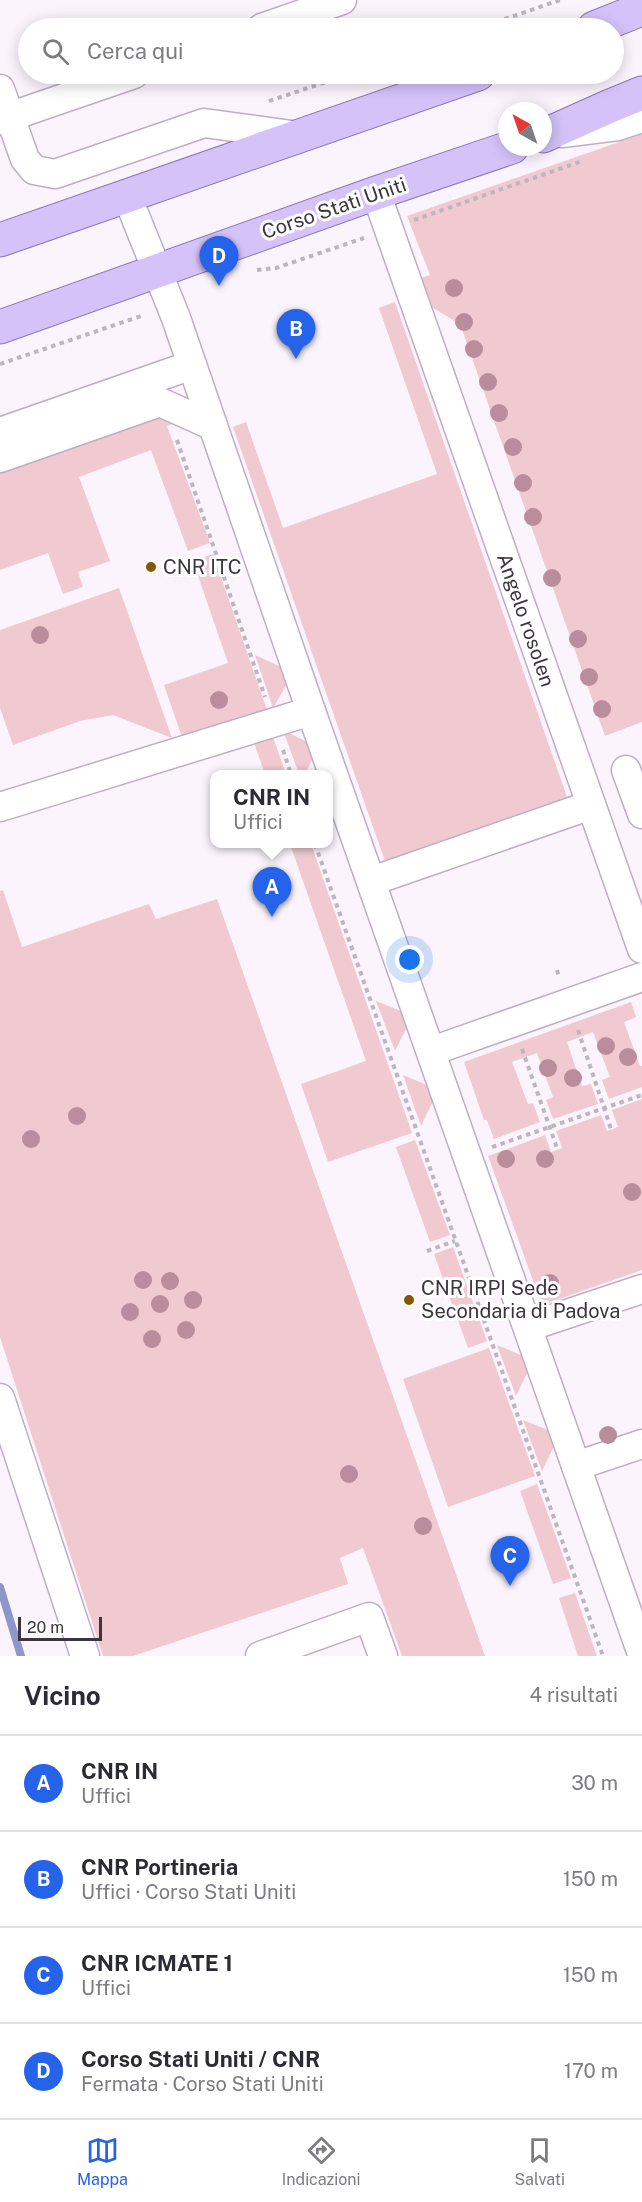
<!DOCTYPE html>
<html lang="it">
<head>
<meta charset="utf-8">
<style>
	body { margin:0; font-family:"Public Sans",sans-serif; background:#f2f2f3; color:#2b2b33 }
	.compass { position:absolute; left:498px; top:102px; width:54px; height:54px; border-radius:50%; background:#fff; box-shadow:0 3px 15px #0003; rotate:320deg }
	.scale { position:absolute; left:18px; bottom:15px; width:84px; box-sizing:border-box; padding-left:6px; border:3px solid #3c353d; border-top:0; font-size:16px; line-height:21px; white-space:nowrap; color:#3c353d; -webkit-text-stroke:4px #fff; paint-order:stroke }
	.you { position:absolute; left:410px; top:960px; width:21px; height:21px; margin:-15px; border:4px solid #fff; border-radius:50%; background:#1a73e8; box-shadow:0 0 0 9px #1a73e833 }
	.badge { display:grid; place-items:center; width:39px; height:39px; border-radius:50%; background:#2563eb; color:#fff; font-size:20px; font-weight:700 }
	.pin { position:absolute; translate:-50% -50px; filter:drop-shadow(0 2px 3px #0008) }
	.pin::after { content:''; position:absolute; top:32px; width:21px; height:18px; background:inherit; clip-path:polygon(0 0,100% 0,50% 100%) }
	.popup { position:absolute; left:210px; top:770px; width:123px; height:78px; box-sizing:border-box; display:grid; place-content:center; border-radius:12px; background:#fff; filter:drop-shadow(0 2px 4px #0005); font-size:20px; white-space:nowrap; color:#7c7c81 }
	.popup b { font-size:22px; color:#2b2b33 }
	.popup::after { content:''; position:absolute; left:50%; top:100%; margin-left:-12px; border:12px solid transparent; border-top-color:#fff }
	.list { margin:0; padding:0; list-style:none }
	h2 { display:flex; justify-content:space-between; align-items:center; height:78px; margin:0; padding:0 24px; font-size:26px }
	h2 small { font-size:20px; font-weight:400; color:#7c7c81 }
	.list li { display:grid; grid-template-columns:39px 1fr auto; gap:18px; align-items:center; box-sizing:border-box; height:96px; padding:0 24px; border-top:2px solid #e1e1e2 }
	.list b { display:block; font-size:22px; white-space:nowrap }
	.list p { margin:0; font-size:20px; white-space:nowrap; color:#7c7c81 }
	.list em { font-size:20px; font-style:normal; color:#7c7c81 }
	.icon { flex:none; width:33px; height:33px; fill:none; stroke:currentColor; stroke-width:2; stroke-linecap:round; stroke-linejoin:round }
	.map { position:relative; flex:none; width:642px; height:1656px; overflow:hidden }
	.search { position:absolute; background:#fff; box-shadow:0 3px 15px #0003; left:18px; right:18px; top:18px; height:66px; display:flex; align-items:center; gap:15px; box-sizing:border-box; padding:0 21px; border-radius:33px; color:#7c7c81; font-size:22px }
	.sheet { height:462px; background:#fff }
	nav { display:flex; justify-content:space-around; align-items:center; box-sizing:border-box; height:84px; border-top:2px solid #e1e1e2; background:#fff; font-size:16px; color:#7c7c81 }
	nav a { display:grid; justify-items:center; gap:3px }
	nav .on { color:#2563eb }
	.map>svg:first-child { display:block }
	.green { fill:#f1c9d1 }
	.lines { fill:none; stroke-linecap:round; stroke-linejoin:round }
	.stream { stroke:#8e97ca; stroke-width:8 }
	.minor-casing { stroke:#bfaec2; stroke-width:31 }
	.major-casing { stroke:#8c76b5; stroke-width:35 }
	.path { stroke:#bdb6be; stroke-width:4; stroke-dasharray:4.5 4.5; stroke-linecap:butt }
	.minor { stroke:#fff; stroke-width:28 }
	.major { stroke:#d4c2f9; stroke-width:33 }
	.tree { fill:#ba8d9d }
	.poi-dot { fill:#850; stroke:#fff; stroke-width:2 }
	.labels { text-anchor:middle; stroke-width:6; stroke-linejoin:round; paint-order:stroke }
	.street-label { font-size:20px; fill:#3c353d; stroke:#fff }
	.poi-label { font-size:20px; fill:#3c353d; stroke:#fff; text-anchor:start }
</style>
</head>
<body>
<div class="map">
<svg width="642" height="1656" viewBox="0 0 642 1656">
	<rect width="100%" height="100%" fill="#fbf4fd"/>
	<g class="green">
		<polygon points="642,134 642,722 605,736 460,324 433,308 421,278 430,275 407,216"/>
		<polygon points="395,302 568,800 386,864 233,427 246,422 283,528 437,474 379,308"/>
		<polygon points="183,406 188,418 167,426 210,543 188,551 151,450 79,477 110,561 78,572 83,587 63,594 48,553 0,570 0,473"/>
		<polygon points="213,554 267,710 183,740 164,685 228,663 193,561"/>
		<polygon points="119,588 172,738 113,715 80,721 13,745 0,708 0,630"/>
		<polygon points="255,655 281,667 287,684 273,708"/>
		<polygon points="283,730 307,742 313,758 305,774 299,774"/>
		<polygon points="273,737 286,774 265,774 254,743"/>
		<polygon points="290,844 311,844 412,1133 328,1162 301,1084 366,1061"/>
		<polygon points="3,890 22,947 149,904 156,919 217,899 485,1656 402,1656 363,1548 340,1558 348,1584 133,1656 103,1656 0,1337 0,891"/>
		<polygon points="376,1001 401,1011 407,1027 395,1051"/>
		<polygon points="631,1002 636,1017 624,1022 640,1066 642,1066 642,1087 609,1099 602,1080 610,1077 593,1032 567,1042 582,1086 591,1084 598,1104 553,1119 546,1100 553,1097 537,1053 512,1062 528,1104 533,1103 540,1122 494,1139 487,1120 484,1120 464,1062"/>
		<polygon points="403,1075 427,1085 433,1101 421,1126"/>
		<polygon points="642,1099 642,1270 542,1305 488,1156 545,1135 551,1152 562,1148 556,1131 601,1115 607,1131 618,1127 612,1110"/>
		<polygon points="415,1140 450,1235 430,1242 396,1147"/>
		<polygon points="453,1247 487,1341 468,1348 434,1254"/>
		<polygon points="497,1345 521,1355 528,1371 516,1396"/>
		<polygon points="489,1348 535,1476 448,1507 403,1379"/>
		<polygon points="523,1420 548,1430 554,1446 542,1471"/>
		<polygon points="537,1484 571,1578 553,1584 520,1491"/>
		<polygon points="575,1593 597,1656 578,1656 559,1598"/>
	</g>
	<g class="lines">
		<polyline class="stream" points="0,1587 21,1656"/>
		<g class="minor-casing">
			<g id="minor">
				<polyline points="262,28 342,0"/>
				<polyline points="0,89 25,159 34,170 55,174 204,123 299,136"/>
				<polyline points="0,120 134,74"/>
				<polyline points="562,133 618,126 642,118"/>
				<polyline points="376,193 642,949"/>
				<polyline points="127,196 176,318 311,711 642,1654"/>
				<polyline points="0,432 192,365"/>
				<polyline points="0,458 160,402 213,426"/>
				<polyline points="626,770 642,814"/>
				<polyline points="0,807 311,711"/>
				<polyline points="372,881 591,805"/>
				<polyline points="432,1051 642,977"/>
				<polyline points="528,1327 642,1289"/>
				<polyline points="0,1398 85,1656"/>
				<polyline points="576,1466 642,1444"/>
				<polyline points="260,1656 369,1617 383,1656"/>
			</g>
		</g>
		<g class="major-casing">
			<g id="major">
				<polyline points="594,28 642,9"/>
				<polyline points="543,136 610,106 642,93"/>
				<polyline points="0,240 478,74"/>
				<polyline points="0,327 376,193 512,147"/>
			</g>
		</g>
		<g class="path">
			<polyline points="479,28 560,0"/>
			<polyline points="269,101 350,74"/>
			<polyline points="414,220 582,161"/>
			<polyline points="257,270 276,268 364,238"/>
			<polyline points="0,364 144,315"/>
			<polyline points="177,440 265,697"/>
			<polyline points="283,750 291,774"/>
			<polyline points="315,844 603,1656"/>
			<polyline points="557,970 559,977"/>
			<polyline points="578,1030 611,1129"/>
			<polyline points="522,1049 557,1148"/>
			<polyline points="492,1147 642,1095"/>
			<polyline points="427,1251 455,1241"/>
		</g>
		<use href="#minor" class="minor"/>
		<use href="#major" class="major"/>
	</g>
	<g class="tree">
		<circle cx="454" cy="288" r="9"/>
		<circle cx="464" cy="322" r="9"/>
		<circle cx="474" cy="349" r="9"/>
		<circle cx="488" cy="382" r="9"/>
		<circle cx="499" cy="413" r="9"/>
		<circle cx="513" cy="447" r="9"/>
		<circle cx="523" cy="483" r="9"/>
		<circle cx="533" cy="517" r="9"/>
		<circle cx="552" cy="578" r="9"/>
		<circle cx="40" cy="635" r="9"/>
		<circle cx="578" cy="639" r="9"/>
		<circle cx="589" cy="677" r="9"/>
		<circle cx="219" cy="700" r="9"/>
		<circle cx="602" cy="709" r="9"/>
		<circle cx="606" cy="1046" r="9"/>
		<circle cx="628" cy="1057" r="9"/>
		<circle cx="548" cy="1068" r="9"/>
		<circle cx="573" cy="1078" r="9"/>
		<circle cx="77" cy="1116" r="9"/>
		<circle cx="31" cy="1139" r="9"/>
		<circle cx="506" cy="1159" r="9"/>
		<circle cx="545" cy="1159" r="9"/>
		<circle cx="632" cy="1192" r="9"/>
		<circle cx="143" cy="1280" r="9"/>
		<circle cx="170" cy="1281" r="9"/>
		<circle cx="550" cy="1283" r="9"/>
		<circle cx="193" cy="1300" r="9"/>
		<circle cx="160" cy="1304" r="9"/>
		<circle cx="130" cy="1312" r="9"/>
		<circle cx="186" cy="1330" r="9"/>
		<circle cx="152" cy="1339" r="9"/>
		<circle cx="608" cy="1435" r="9"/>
		<circle cx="349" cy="1474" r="9"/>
		<circle cx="423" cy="1526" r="9"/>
	</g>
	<g class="poi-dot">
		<circle cx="151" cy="567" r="6"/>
		<circle cx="409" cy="1300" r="6"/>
	</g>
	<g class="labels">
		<g class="street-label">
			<text transform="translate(334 208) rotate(-19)" y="7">Corso Stati Uniti</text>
			<text transform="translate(526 620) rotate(71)" y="7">Angelo rosolen</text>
		</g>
		<g class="poi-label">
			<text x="163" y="574">CNR ITC</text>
			<text x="421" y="1295">CNR IRPI Sede<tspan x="421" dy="23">Secondaria di Padova</tspan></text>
		</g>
	</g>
</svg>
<svg class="compass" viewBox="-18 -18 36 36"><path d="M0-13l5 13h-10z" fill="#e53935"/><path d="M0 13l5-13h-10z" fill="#7c7c81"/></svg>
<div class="scale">20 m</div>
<div class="you"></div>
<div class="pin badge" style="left:272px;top:917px">A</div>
<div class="popup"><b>CNR IN</b>Uffici</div>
<div class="pin badge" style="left:296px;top:359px">B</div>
<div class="pin badge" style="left:510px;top:1586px">C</div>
<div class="pin badge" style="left:219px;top:286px">D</div>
<div class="search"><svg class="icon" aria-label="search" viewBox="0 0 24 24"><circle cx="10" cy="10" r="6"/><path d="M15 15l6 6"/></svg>Cerca qui</div>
</div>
<section class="sheet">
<h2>Vicino<small>4 risultati</small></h2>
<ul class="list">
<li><span class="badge">A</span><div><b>CNR IN</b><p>Uffici</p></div><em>30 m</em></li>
<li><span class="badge">B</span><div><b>CNR Portineria</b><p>Uffici · Corso Stati Uniti</p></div><em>150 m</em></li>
<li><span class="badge">C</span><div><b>CNR ICMATE 1</b><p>Uffici</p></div><em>150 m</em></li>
<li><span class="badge">D</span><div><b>Corso Stati Uniti / CNR</b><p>Fermata · Corso Stati Uniti</p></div><em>170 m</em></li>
</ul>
</section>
<nav>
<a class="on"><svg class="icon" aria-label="map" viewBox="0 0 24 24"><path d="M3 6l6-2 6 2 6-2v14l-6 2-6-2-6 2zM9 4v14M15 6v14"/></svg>Mappa</a>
<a><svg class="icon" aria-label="directions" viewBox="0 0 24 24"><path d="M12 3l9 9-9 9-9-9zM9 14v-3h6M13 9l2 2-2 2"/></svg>Indicazioni</a>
<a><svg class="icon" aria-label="saved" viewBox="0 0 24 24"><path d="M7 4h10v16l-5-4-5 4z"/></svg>Salvati</a>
</nav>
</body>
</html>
